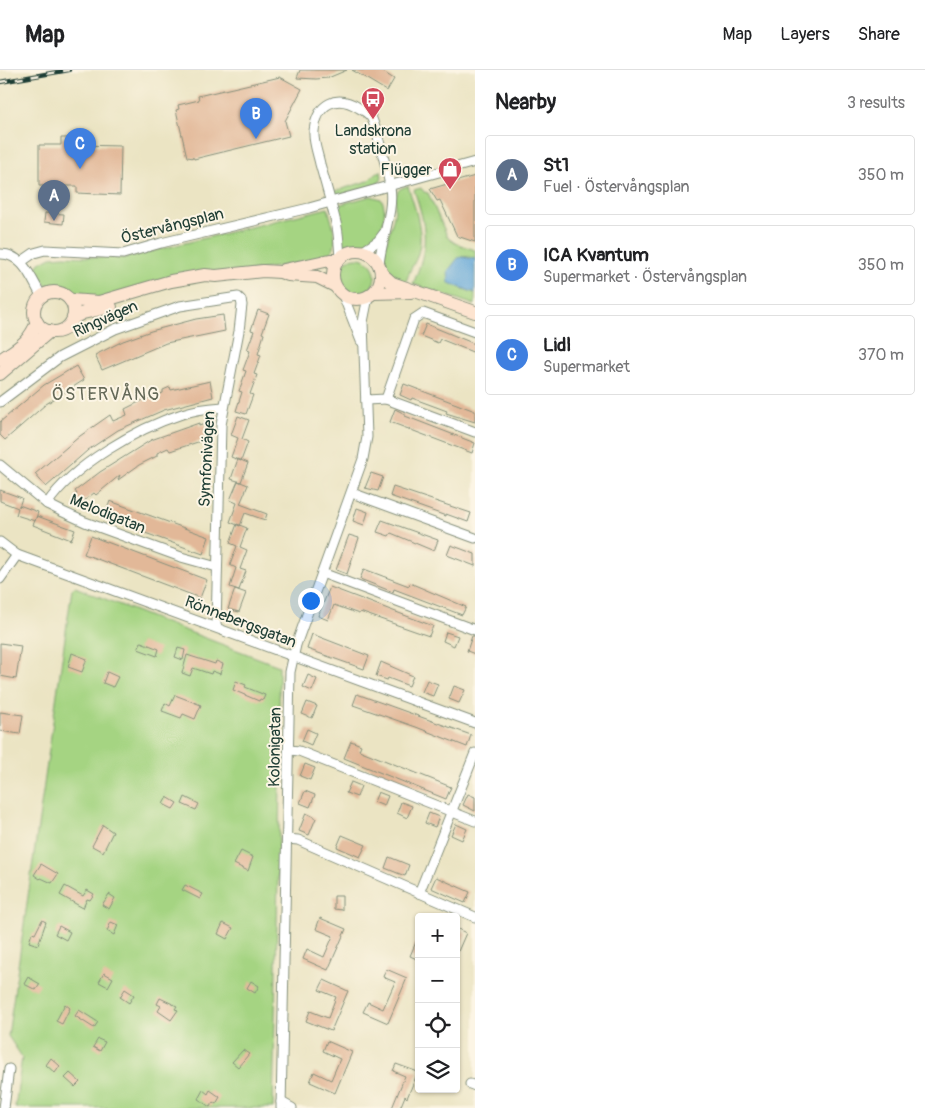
<!DOCTYPE html>
<html lang="en">
<head>
<meta charset="utf-8">
<style>
	body { margin:0; font-family:Pangolin,sans-serif; background:#f2f2f2; color:#202124 }
	.controls { position:absolute; right:15px; bottom:15px; display:grid; overflow:hidden; border-radius:5px; box-shadow:0 1px 4px #0004 }
	.controls button { width:45px; height:45px; display:grid; place-items:center; padding:0; border:0; border-bottom:1px solid #e0e0e0; background:#fff; color:#202124; font:25px sans-serif }
	.you { position:absolute; left:310px; top:530px; width:18px; height:18px; margin:-12px; border:4px solid #fff; border-radius:50%; background:#1a73e8; box-shadow:0 0 0 8px #1a73e833 }
	.badge { display:grid; place-items:center; width:32px; height:32px; border-radius:50%; background:#d1495b; color:#fff; font-size:16px; font-weight:700 }
	.pin { position:absolute; translate:-50% -41px; filter:drop-shadow(0 1px 2px #0008) }
	.pin::after { content:''; position:absolute; top:26px; width:18px; height:15px; background:inherit; clip-path:polygon(0 0,100% 0,50% 100%) }
	.list { margin:0; padding:0; list-style:none }
	h2 { display:flex; justify-content:space-between; align-items:center; height:65px; margin:0; padding:0 20px; font-size:21px }
	h2 small { font-size:16px; font-weight:400; color:#757577 }
	.list li { display:grid; grid-template-columns:32px 1fr auto; gap:15px; align-items:center; box-sizing:border-box; height:80px; margin:0 10px 10px; padding:0 10px; border:1px solid #e0e0e0; border-radius:5px }
	.list b { display:block; font-size:19px; white-space:nowrap }
	.list p { margin:0; font-size:16px; white-space:nowrap; color:#757577 }
	.list em { font-size:16px; font-style:normal; color:#757577 }
	.icon { flex:none; width:28px; height:28px; fill:none; stroke:currentColor; stroke-width:2; stroke-linecap:round; stroke-linejoin:round }
	.map { position:relative; flex:none; width:475px; height:1038px; overflow:hidden }
	header { display:flex; align-items:center; gap:30px; box-sizing:border-box; height:70px; padding:0 25px; background:#fff; border-bottom:1px solid #e0e0e0 }
	header strong { font-size:24px }
	nav { display:flex; gap:28px; margin-inline-start:auto; font-size:18px }
	main { display:flex }
	aside { flex:1; background:#fff }
	.map>svg:first-child { display:block }
	.green { fill:#a5d482; stroke:#62885b }
	.water { fill:#64a7d8; stroke:#427286 }
	.building { fill:#e2b898 }
	.lines { fill:none; stroke-linecap:round; stroke-linejoin:round }
	.street-casing { stroke:#85907c; stroke-width:11 }
	.secondary-casing { stroke:#85907c; stroke-width:14 }
	.street { stroke:#fff; stroke-width:9 }
	.secondary { stroke:#fde4d0; stroke-width:12 }
	.rail-casing { stroke:#1f3d34; stroke-width:4.5 }
	.rail { stroke:#fcf5e5; stroke-width:2.5; stroke-dasharray:8; stroke-linecap:butt }
	.labels { text-anchor:middle; stroke-width:4; stroke-linejoin:round; paint-order:stroke }
	.poi-label { font-size:16px; fill:#1f3d34; stroke:#fcf5e5 }
	.street-label { font-size:16px; fill:#1f3d34; stroke:#fcf5e5 }
	.neighbourhood-label { font-size:18px; letter-spacing:1px; fill:#636857; stroke:#fcf5e5 }
</style>
</head>
<body>
<header>
<strong>Map</strong>
<nav><a>Map</a><a>Layers</a><a>Share</a></nav>
</header>
<main>
<div class="map">
<svg width="475" height="1038" viewBox="0 0 475 1038">
	<rect width="100%" height="100%" fill="#fcf5e5"/>
	<filter id="ink" filterUnits="userSpaceOnUse"><feTurbulence type="fractalNoise" baseFrequency=".02" numOctaves="2"/><feDisplacementMap in="SourceGraphic" scale="10" xChannelSelector="R" yChannelSelector="G"/><feConvolveMatrix kernelMatrix="1 2 1 2 8 2 1 2 1" color-interpolation-filters="sRGB"/></filter>
	<filter id="wash" filterUnits="userSpaceOnUse"><feTurbulence type="fractalNoise" baseFrequency=".0096" numOctaves="4" result="noise"/><feDisplacementMap in="SourceGraphic" scale="20" xChannelSelector="R" yChannelSelector="G"/><feGaussianBlur stdDeviation="1.12" result="paint"/><feColorMatrix in="noise" values="0 0 0 0 0 0 0 0 0 0 0 0 0 0 0 0 0 1.4 0 .05"/><feComposite in="paint" operator="in"/></filter>
	<g filter="url(#wash)">
		<rect width="100%" height="100%" fill="#ebe4c3"/>
		<g class="green">
			<polygon points="381,101 382,108 378,114 335,126 332,122 368,111 376,103"/>
			<path d="M408,116c8,26 20,54 5,79 -4,6 -5,13 -8,18 -7,-4 -15,-7 -18,-14 -7,-17 4,-38 7,-54 2,-7 0,-17 4,-24 2,-3 6,-4 10,-5z"/>
			<path d="M421,118l3,4 4,1 20,45 7,5 20,7v9c-16,-7 -18,2 -27,12l10,16 17,6v12l-62,-21c16,-38 14,-56 1,-94z"/>
			<path d="M371,126l10,3c8,11 1,39 -12,45 -8,3 -19,2 -27,5l-8,-43z"/>
			<path d="M328,138c4,18 15,38 -3,50l-225,41 -24,-1 -13,-8 -17,-5 -10,-13 2,-8 13,-7 13,-1 60,2z"/>
			<circle cx="357" cy="206" r="18"/>
			<polygon points="75,517 163,552 279,596 280,714 273,1038 15,1038 22,987 8,966 72,519"/>
		</g>
		<polygon class="water" points="462,187 475,189 475,223 449,213 448,201 458,188"/>
		<g id="blocks">
			<g class="building">
				<polygon points="300,0 347,0 328,8 316,9 297,8"/>
				<polygon points="352,0 380,0 394,9 387,21"/>
				<polygon points="280,7 302,19 285,51 289,66 194,89 194,88 187,87 176,40 179,39 178,35 199,30 198,26"/>
				<polygon points="61,68 76,68 76,75 121,76 120,125 77,123 77,116 39,116 39,75 61,75"/>
				<polygon points="475,106 475,172 457,166 440,130 437,131 430,119"/>
				<polygon points="45,143 64,144 63,154 44,152"/>
				<polygon points="258,240 269,244 262,263 264,264 258,284 261,285 254,304 257,305 250,324 253,325 246,344 236,341 242,322 239,321 246,301 243,300 250,281 247,280 254,261 251,260"/>
				<polygon points="223,245 225,261 166,273 102,300 95,285 123,271 151,261 196,249"/>
				<polygon points="426,254 475,274 475,283 440,269 438,273 421,266"/>
				<polygon points="76,296 84,310 46,334 5,370 0,365 0,352 44,315"/>
				<polygon points="210,311 213,327 164,340 118,360 88,380 46,417 35,404 80,366 110,345 113,351 127,345 125,339 141,331 163,323 163,320 170,317 171,320"/>
				<polygon points="404,314 475,341 475,352 446,343 447,341 412,328 411,330 400,325"/>
				<polygon points="395,339 405,344 405,346 475,373 472,383 390,352"/>
				<polygon points="238,346 249,350 242,369 248,372 241,391 231,387 238,368 231,365"/>
				<polygon points="199,353 199,356 205,354 207,369 170,381 168,378 157,383 157,386 139,395 118,410 120,405 96,425 94,423 80,434 74,427 77,424 75,421 100,402 151,370"/>
				<polygon points="238,389 248,393 241,412 231,409"/>
				<polygon points="371,403 383,407 378,421 365,418"/>
				<polygon points="238,411 248,415 240,434 267,444 265,450 245,443 240,456 230,452 237,433 230,430"/>
				<polygon points="393,417 471,443 468,452 446,444 446,446 390,426"/>
				<polygon points="0,420 22,428 19,437 19,435 38,442 35,451 16,445 18,438 0,431"/>
				<polygon points="110,431 209,467 203,484 104,448"/>
				<polygon points="357,438 368,442 364,455 353,451"/>
				<polygon points="37,446 75,460 71,470 33,455"/>
				<polygon points="382,450 438,470 434,481 391,463 389,466 377,462"/>
				<polygon points="237,454 247,458 240,477 247,480 240,499 246,501 239,520 230,517 236,498 230,495 237,476 230,473"/>
				<polygon points="349,465 359,468 347,504 336,500"/>
				<polygon points="91,466 207,510 200,528 84,484"/>
				<polygon points="451,475 475,484 475,496 447,485"/>
				<polygon points="364,499 409,516 410,513 466,537 462,545 394,519 393,522 360,509"/>
				<polygon points="330,517 433,556 429,566 360,542 359,544 334,535 328,550 318,546"/>
				<polygon points="235,519 246,523 239,542 228,539"/>
				<polygon points="446,562 458,566 454,576 443,571"/>
				<polygon points="312,564 369,586 364,599 307,579"/>
				<polygon points="472,566 475,566 475,584 467,581"/>
				<polygon points="141,572 159,579 157,586 138,579"/>
				<polygon points="0,573 21,576 16,609 0,606"/>
				<polygon points="178,578 185,580 183,590 175,587"/>
				<polygon points="72,583 87,589 82,602 68,597"/>
				<polygon points="187,585 215,594 216,591 223,594 220,604 212,601 211,604 193,598 190,606 182,603"/>
				<polygon points="381,592 413,606 409,616 388,608 387,610 376,606"/>
				<polygon points="107,602 118,607 113,617 103,613"/>
				<polygon points="308,605 317,609 312,621 303,617"/>
				<polygon points="427,610 438,614 433,626 422,622"/>
				<polygon points="236,611 246,615 245,617 265,625 263,630 260,629 259,631 233,620"/>
				<polygon points="454,616 465,620 459,633 449,629"/>
				<polygon points="357,624 471,665 467,677 416,657 353,635"/>
				<polygon points="175,625 201,635 195,649 183,644 181,648 162,641 165,633 170,636"/>
				<polygon points="307,632 317,636 312,648 302,644"/>
				<polygon points="0,642 23,645 20,664 0,661"/>
				<polygon points="307,659 316,663 311,675 302,671"/>
				<polygon points="351,671 361,675 359,680 451,717 446,729 344,688"/>
				<polygon points="305,694 315,698 310,710 300,706"/>
				<polygon points="351,712 361,716 357,727 346,723"/>
				<polygon points="305,721 315,725 310,737 300,733"/>
				<polygon points="378,722 388,726 384,736 374,732"/>
				<polygon points="468,724 475,727 475,741 463,735"/>
				<polygon points="167,727 177,733 173,739 163,734"/>
				<polygon points="185,727 199,734 196,740 182,734"/>
				<polygon points="401,732 412,736 407,748 397,743"/>
				<polygon points="306,743 316,748 309,765 299,761"/>
				<polygon points="429,743 439,747 435,757 425,753"/>
				<polygon points="456,754 467,759 462,770 451,765"/>
				<polygon points="103,755 113,762 103,782 92,776"/>
				<polygon points="342,765 366,775 360,787 337,777"/>
				<polygon points="241,781 253,787 248,801 234,794"/>
				<polygon points="389,787 409,795 405,806 385,798"/>
				<polygon points="41,794 58,804 52,813 41,808 40,809 34,805"/>
				<polygon points="436,807 470,822 465,833 431,818"/>
				<polygon points="185,815 203,824 200,829 182,820"/>
				<polygon points="65,816 83,826 87,820 94,824 90,830 87,829 83,838 60,825"/>
				<polygon points="109,824 115,828 109,839 102,835"/>
				<polygon points="334,826 342,826 342,840 334,839"/>
				<polygon points="320,848 346,859 328,900 303,889 307,879 324,887 333,866 316,859"/>
				<polygon points="42,850 46,852 38,875 29,872 32,863 35,864"/>
				<polygon points="111,852 118,855 114,865 107,861"/>
				<polygon points="223,853 233,858 227,869 218,864"/>
				<polygon points="59,856 70,862 66,870 55,864"/>
				<polygon points="456,858 466,863 456,886"/>
				<polygon points="419,865 419,890 410,886"/>
				<polygon points="386,899 407,908 388,953 363,942 368,932 383,939 395,912 383,907"/>
				<polygon points="104,903 113,908 108,917 99,912"/>
				<polygon points="28,907 40,914 36,920 24,914"/>
				<polygon points="324,910 348,921 331,961 306,951 310,941 328,948 336,927 319,920"/>
				<polygon points="251,911 259,916 255,923 247,918"/>
				<polygon points="125,919 134,925 129,933 120,927"/>
				<polygon points="160,928 177,936 175,939 178,940 171,950 158,941 161,936 157,934"/>
				<polygon points="65,934 70,938 62,954 56,951"/>
				<polygon points="79,940 98,952 94,958 75,946"/>
				<polygon points="98,969 105,972 100,981 93,977"/>
				<polygon points="327,971 352,982 335,1023 310,1012 314,1002 331,1010 340,989 323,981"/>
				<polygon points="243,980 249,984 238,997 232,992"/>
				<polygon points="51,988 60,996 55,1003 46,995"/>
				<polygon points="396,994 418,1002 407,1028 405,1026 400,1038 392,1038 405,1006 393,1001"/>
				<polygon points="70,1003 80,1012 75,1017 65,1008"/>
				<polygon points="203,1020 208,1024 210,1020 220,1027 216,1034 213,1032 210,1037 198,1029"/>
			</g>
		</g>
	</g>
	<g filter="url(#ink)">
		<use href="#blocks" fill-opacity="0" stroke="#85907c" stroke-width="1"/>
		<g class="lines">
			<g class="street-casing">
				<g id="street">
					<polyline points="363,181 378,171 384,163"/>
					<path d="M0,184c23,-1 32,26 42,43"/>
					<path d="M340,187c-1,-10 -1,-20 -3,-30 -5,-21 -11,-42 -17,-63 -2,-10 -7,-22 -6,-33 3,-27 22,-38 45,-23 4,2 9,5 12,9 4,6 18,60 19,70 4,25 -9,52 -11,78"/>
					<polyline points="21,192 34,183 45,180 123,184 161,173 309,138 475,92"/>
					<polyline points="343,225 361,271"/>
					<polyline points="386,329 475,362"/>
					<polyline points="366,330 386,329 414,249 423,243 475,262"/>
					<polyline points="0,332 60,287 115,259 180,236 238,227 241,230 242,235 239,261 221,355 216,557"/>
					<polyline points="0,395 47,434 63,442 85,452 181,487 217,497"/>
					<polyline points="352,423 475,468"/>
					<path d="M47,434c26,-39 91,-76 135,-90 14,-5 27,-6 41,-7"/>
					<polyline points="0,472 17,485 475,653"/>
					<polyline points="322,503 475,560"/>
					<polyline points="0,509 17,485"/>
					<polyline points="290,680 299,681 475,751"/>
					<polyline points="287,769 298,770 475,847"/>
					<polyline points="419,823 475,683"/>
					<polyline points="470,1014 475,1016"/>
					<polyline points="281,1032 292,1038"/>
					<polyline points="4,1038 9,999"/>
					<polyline points="281,1038 290,602 296,575 363,389 367,367 363,252 368,227"/>
				</g>
			</g>
			<g class="secondary-casing">
				<g id="secondary">
					<circle cx="357" cy="205" r="24"/>
					<polyline points="284,200 330,190 338,190"/>
					<polyline points="381,203 392,213 475,242"/>
					<circle cx="54" cy="242" r="20"/>
					<polyline points="373,223 411,222"/>
					<polyline points="70,230 99,232 171,211 205,205 216,206 263,201 280,202 288,205 317,207 335,216"/>
					<polyline points="73,248 83,243 111,237"/>
					<path d="M0,290c17,-12 29,-17 37,-38"/>
					<polyline points="0,304 50,261"/>
				</g>
			</g>
			<use href="#street" class="street"/>
			<use href="#secondary" class="secondary"/>
			<g class="rail-casing">
				<polyline id="rail" points="0,12 69,0"/>
			</g>
			<use href="#rail" class="rail"/>
		</g>
	</g>
	<defs>
		<g id="bus-pin" transform="scale(1.25)"><path d="M0 17L-7.5 6A9.5 9.5 0 1 1 7.5 6Z" fill="#d1495b" stroke="#fcf5e5"/><path d="M-5-6H5V4H4V6H2V4H-2V6H-4V4H-5ZM-3.5-4V0h7V-4ZM-3.5 1.2v1.5H-2V1.2ZM2 1.2v1.5H3.5V1.2Z" fill="#fff"/></g>
		<g id="shop-pin" transform="scale(1.25)"><path d="M0 17L-7.5 6A9.5 9.5 0 1 1 7.5 6Z" fill="#d1495b" stroke="#fcf5e5"/><path d="M-5-2.5h2.3a2.7 3.5 0 0 1 5.4 0H5L5.5 6h-11ZM-1.5-2.5h3a1.5 2.3 0 0 0-3 0Z" fill="#fff"/></g>
	</defs>
	<g fill-rule="evenodd">
		<use href="#bus-pin" x="373" y="29"/>
		<use href="#shop-pin" x="450" y="99"/>
	</g>
	<g class="labels">
		<g class="poi-label">
			<text x="373" y="66">Landskrona<tspan x="373" dy="18">station</tspan></text>
			<text x="432" y="105" text-anchor="end">Flügger</text>
		</g>
		<g class="street-label">
			<text transform="translate(172 155) rotate(-14)" y="6">Östervångsplan</text>
			<text transform="translate(105 248) rotate(-24)" y="6">Ringvägen</text>
			<text transform="translate(206 389) rotate(-87)" y="6">Symfonivägen</text>
			<text transform="translate(108 443) rotate(22)" y="6">Melodigatan</text>
			<text transform="translate(241 551) rotate(21)" y="6">Rönnebergsgatan</text>
			<text transform="translate(274 677) rotate(-89)" y="6">Kolonigatan</text>
		</g>
		<g class="neighbourhood-label">
			<text x="106" y="330">ÖSTERVÅNG</text>
		</g>
	</g>
</svg>
<div class="controls">
<button>+</button>
<button>−</button>
<button><svg class="icon" aria-label="locate" viewBox="0 0 24 24"><circle cx="12" cy="12" r="6"/><path d="M12 2v4M12 18v4M2 12h4M18 12h4"/></svg></button>
<button><svg class="icon" aria-label="layers" viewBox="0 0 24 24"><path d="M12 4l9 5-9 5-9-5zM3 14l9 5 9-5"/></svg></button>
</div>
<div class="you"></div>
<div class="pin badge" style="left:54px;top:151px;background:#5c6f8a">A</div>
<div class="pin badge" style="left:256px;top:69px;background:#3f7fe0">B</div>
<div class="pin badge" style="left:80px;top:99px;background:#3f7fe0">C</div>
</div>
<aside>
<h2>Nearby<small>3 results</small></h2>
<ul class="list">
<li><span class="badge" style="background:#5c6f8a">A</span><div><b>St1</b><p>Fuel · Östervångsplan</p></div><em>350 m</em></li>
<li><span class="badge" style="background:#3f7fe0">B</span><div><b>ICA Kvantum</b><p>Supermarket · Östervångsplan</p></div><em>350 m</em></li>
<li><span class="badge" style="background:#3f7fe0">C</span><div><b>Lidl</b><p>Supermarket</p></div><em>370 m</em></li>
</ul>
</aside>
</main>
</body>
</html>
